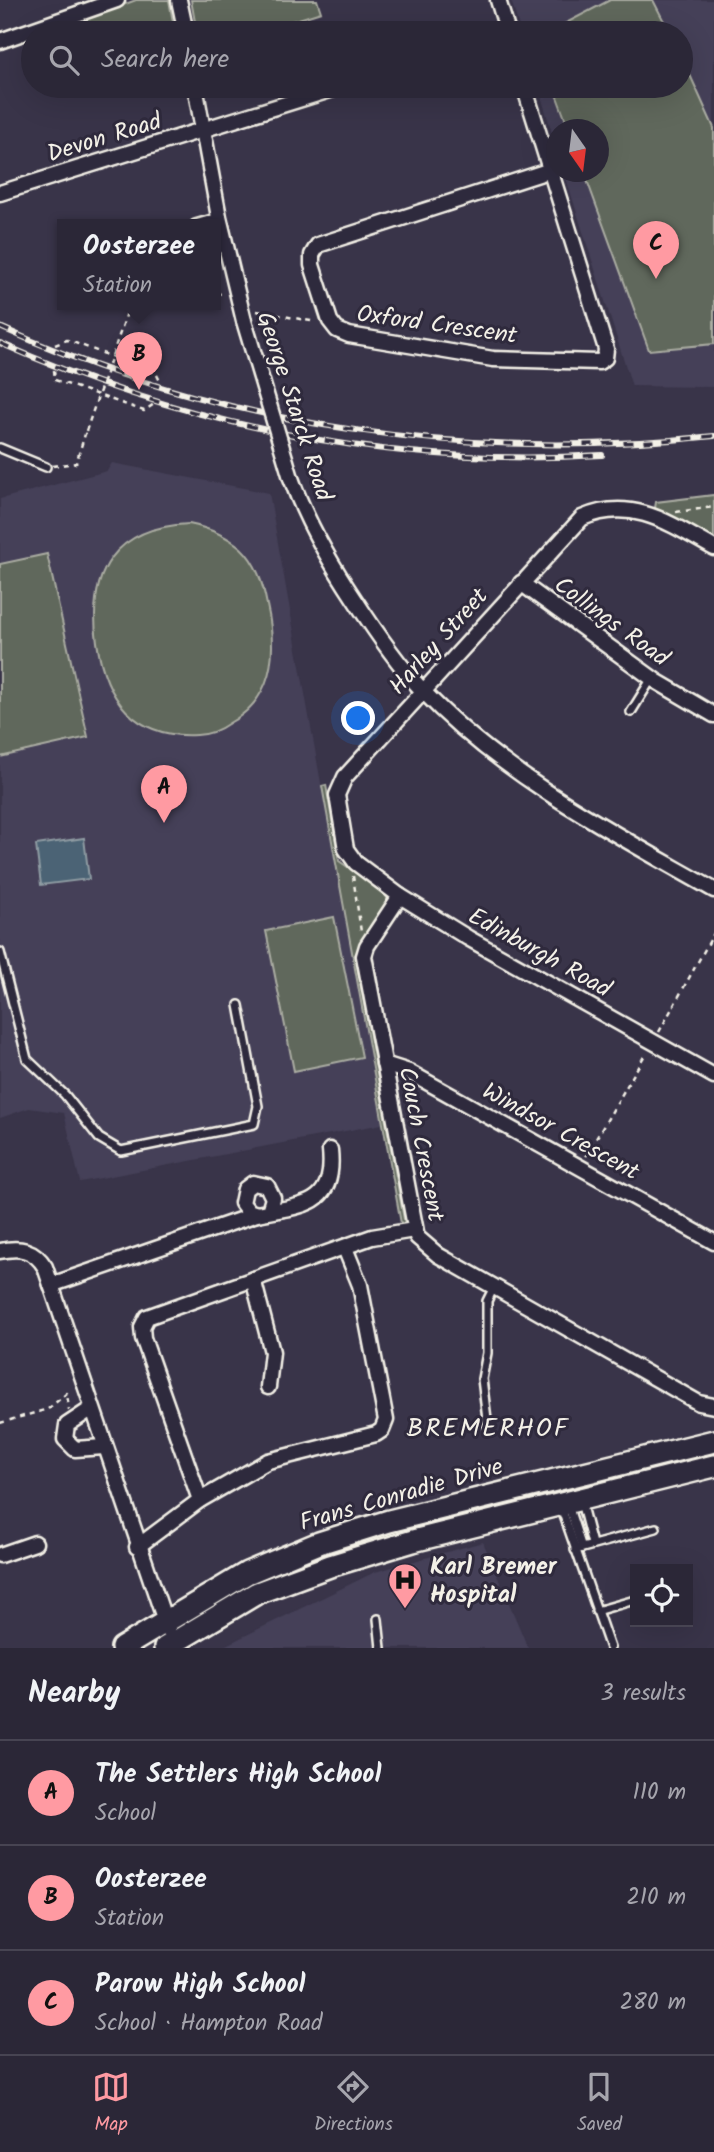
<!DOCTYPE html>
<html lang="en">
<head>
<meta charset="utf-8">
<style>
	body { margin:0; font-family:Kalam,sans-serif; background:#332f3f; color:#f1f3f6 }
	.controls { position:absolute; right:21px; bottom:21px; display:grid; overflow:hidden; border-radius:0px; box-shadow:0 7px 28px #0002 }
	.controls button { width:63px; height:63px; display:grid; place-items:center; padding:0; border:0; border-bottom:2px solid #474452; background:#2b2737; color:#f1f3f6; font:35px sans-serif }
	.compass { position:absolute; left:546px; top:119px; width:63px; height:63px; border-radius:50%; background:#2b2737; box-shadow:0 7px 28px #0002; rotate:166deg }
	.you { position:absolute; left:359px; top:719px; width:24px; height:24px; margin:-18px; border:5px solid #fff; border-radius:50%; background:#1a73e8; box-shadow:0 0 0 10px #1a73e833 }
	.badge { display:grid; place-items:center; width:46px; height:46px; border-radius:50%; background:#ff9aa2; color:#111; font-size:23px; font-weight:700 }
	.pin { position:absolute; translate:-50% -58px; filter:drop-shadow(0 2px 4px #0008) }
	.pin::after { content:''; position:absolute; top:37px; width:24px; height:21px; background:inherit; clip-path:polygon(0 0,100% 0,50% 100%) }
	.popup { position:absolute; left:57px; top:219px; width:164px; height:91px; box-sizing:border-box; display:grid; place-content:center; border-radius:0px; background:#2b2737; filter:drop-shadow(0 2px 5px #0005); font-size:23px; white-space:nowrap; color:#a6a5ad }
	.popup b { font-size:26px; color:#f1f3f6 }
	.popup::after { content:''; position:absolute; left:50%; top:100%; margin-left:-14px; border:14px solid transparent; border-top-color:#2b2737 }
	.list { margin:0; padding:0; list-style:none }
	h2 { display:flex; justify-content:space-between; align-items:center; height:91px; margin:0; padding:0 28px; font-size:30px }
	h2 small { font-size:23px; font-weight:400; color:#a6a5ad }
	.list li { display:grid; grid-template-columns:46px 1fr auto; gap:21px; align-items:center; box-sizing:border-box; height:105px; padding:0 28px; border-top:2px solid #474452 }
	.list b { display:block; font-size:26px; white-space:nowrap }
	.list p { margin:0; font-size:23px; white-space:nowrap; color:#a6a5ad }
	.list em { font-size:23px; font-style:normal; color:#a6a5ad }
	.icon { flex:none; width:38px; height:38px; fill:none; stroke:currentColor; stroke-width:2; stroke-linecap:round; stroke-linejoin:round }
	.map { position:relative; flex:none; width:714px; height:1648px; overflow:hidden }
	.search { position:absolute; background:#2b2737; box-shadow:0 7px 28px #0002; left:21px; right:21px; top:21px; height:77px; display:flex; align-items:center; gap:18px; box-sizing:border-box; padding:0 24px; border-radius:38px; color:#a6a5ad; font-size:26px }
	.sheet { height:406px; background:#2b2737 }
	nav { display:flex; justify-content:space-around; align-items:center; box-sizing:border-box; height:98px; border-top:2px solid #474452; background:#2b2737; font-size:19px; color:#a6a5ad }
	nav a { display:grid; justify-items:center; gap:4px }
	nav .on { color:#ff9aa2 }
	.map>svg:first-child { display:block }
	.built { fill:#454058 }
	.green { fill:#60685b; stroke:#aaaca2; stroke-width:2 }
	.water { fill:#4c6475; stroke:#8f9ca3; stroke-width:2 }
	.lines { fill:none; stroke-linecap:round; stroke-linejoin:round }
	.service-casing { stroke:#f4f1e8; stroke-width:12 }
	.minor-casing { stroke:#f4f1e8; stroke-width:19 }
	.secondary-casing { stroke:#f4f1e8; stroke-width:26 }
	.path { stroke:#f4f1e8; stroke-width:2.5; stroke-dasharray:5 5; stroke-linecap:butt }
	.service { stroke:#2f2a3d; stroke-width:7 }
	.minor { stroke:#2f2a3d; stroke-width:14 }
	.secondary { stroke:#2f2a3d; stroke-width:21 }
	.rail-casing { stroke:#f4f1e8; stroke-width:6 }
	.rail { stroke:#2f2a3d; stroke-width:3.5; stroke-dasharray:10; stroke-linecap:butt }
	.minor-bridge-casing { stroke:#f4f1e8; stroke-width:19; stroke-linecap:butt }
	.path-bridge { stroke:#f4f1e8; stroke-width:2.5; stroke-dasharray:5 5; stroke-linecap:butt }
	.minor-bridge { stroke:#2f2a3d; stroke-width:14 }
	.labels { text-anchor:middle; stroke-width:6; stroke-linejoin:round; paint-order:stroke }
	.street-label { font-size:24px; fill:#f4f1e8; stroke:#2f2a3d }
	.poi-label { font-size:24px; font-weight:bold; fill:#f4f1e8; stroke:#2f2a3d; text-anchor:start }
	.neighbourhood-label { font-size:26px; letter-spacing:2px; fill:#f4f1e8; stroke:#2f2a3d }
</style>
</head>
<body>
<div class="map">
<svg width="714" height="1648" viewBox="0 0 714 1648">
	<rect width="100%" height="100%" fill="#393449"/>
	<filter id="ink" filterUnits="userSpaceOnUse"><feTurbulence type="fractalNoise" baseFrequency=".0143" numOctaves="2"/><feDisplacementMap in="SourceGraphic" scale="14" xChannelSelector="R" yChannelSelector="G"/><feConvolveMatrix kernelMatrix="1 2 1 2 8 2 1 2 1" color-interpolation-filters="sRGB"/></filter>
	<g filter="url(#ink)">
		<g class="built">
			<polygon points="511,0 714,0 714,387 632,386 564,172 598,172 598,130 556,130 556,146 538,86 681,86 681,33 521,33"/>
			<polygon points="112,463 269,493 382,1124 80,1182 64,1113 29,1108 0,1118 0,499 107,471"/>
			<polygon points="483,1542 528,1648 220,1648 375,1572"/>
		</g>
		<g class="green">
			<polygon points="136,0 169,0 175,33 75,33 73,24"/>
			<polygon points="191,0 317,0 321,12 254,33 197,33"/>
			<polygon points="610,0 653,0 670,33 547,33"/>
			<polygon points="681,55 714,128 714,344 649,350 584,172 598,172 598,130 569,129 553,86 681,86"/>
			<polygon points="714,495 714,541 655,508 656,502"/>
			<path d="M189,524c19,4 37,11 52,24 16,15 22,36 26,57 10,44 8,92 -36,117 -10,7 -22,13 -34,13 -63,4 -92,-37 -100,-93 -10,-70 18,-115 92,-118z"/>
			<polygon points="47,554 88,737 0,757 0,564"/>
			<polygon points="326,785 339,861 384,892 388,900 355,955 405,1225 402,1229 322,786"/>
			<polygon points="334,917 362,1057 294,1071 266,931"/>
			<polygon points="659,1470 289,1571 264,1576 280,1567 389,1531 610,1476"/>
		</g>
		<polygon class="water" points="84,838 89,879 41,885 36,845"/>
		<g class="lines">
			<g class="service-casing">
				<g id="service">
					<polyline points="195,224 219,217"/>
					<polyline points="0,448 46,467"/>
					<polyline points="631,712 652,678"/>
					<polyline points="0,952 27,1059 65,1095 99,1138 121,1151 254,1124 258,1106 239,1005"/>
					<polyline points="488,1427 482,1379 487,1353 487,1301 494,1287"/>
					<polyline points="581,1502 592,1544"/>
					<polyline points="568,1505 582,1548"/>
					<polyline points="561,1507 610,1648"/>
					<polyline points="575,1550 656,1528"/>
					<polyline points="596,1611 635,1600"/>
					<polyline points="378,1619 381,1648"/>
				</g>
			</g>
			<g class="minor-casing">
				<g id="minor">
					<polyline points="179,0 186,33"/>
					<polyline points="498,0 508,33"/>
					<polyline points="0,41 117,0"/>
					<polyline points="195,86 219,217 244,321"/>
					<polyline points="524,86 606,349 605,358 599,362 493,359 349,335 337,330 330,321 312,265 312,255 318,245 551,170"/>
					<polyline points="0,193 343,86"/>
					<path d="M291,478c15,43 38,83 64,122 20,31 41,62 66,89 82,87 191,143 293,201"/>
					<path d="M714,548c-43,-24 -82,-52 -132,-30l-237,259 -8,18 9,54 10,14 44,33 68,42 246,138"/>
					<polyline points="521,583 656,681 714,715"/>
					<polyline points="400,896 367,946 364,956 417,1237 438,1255 699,1403 714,1406"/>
					<polyline points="384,1064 409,1072 714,1242"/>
					<path d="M270,1208l3,-10 -6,-12 -14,-3 -8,6 -3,14 6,8 9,3c44,-9 79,-6 73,-64"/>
					<path d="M0,1251c20,-4 34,-2 45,16l123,363"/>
					<polyline points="253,1279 272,1352 268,1387"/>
					<polyline points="51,1285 257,1214"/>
					<polyline points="91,1409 67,1425 65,1439 75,1449 104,1447"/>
					<polyline points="200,1500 143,1338 142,1327 147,1317 372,1237 414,1230"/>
					<polyline points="137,1547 200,1500 268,1461 376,1434 382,1430 386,1420 360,1285 345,1248"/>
					<polyline points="0,1555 35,1543"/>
				</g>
			</g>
			<g class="secondary-casing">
				<g id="secondary">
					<polyline points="122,1648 247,1573 319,1543 389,1521 714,1441"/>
					<polyline points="165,1648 257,1593 330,1566 413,1541 714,1466"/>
				</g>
			</g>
			<g class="path">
				<polyline points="216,295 225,292"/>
				<polyline points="257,311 316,322"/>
				<polyline points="55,345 67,340 156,373 161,383"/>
				<polyline points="54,370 55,380 144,411 154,404"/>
				<polyline points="53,466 76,463 86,431"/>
				<polyline points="676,512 714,507"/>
				<polyline points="353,876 361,932"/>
				<polyline points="659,1032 714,933"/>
				<polyline points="586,1156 646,1053"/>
				<polyline points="0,1423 48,1409 67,1393 69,1410"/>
			</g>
			<use href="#service" class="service"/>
			<use href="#minor" class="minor"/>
			<use href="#secondary" class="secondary"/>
			<g class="rail-casing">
				<g id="rail">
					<path d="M0,327c225,101 469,135 714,109"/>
					<path d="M0,343c189,84 395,125 602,112"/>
				</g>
			</g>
			<use href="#rail" class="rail"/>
			<g class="minor-bridge-casing">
				<polyline id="minor-bridge" points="244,321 291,478"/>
			</g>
			<polyline class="path-bridge" points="86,431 130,304"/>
			<use href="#minor-bridge" class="minor-bridge"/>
		</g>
	</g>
	<defs>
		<g id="hospital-pin" transform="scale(1.75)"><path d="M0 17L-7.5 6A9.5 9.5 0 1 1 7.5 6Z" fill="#ff9aa2" stroke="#2f2a3d"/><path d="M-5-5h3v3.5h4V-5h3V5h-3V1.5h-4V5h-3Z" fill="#111"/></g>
	</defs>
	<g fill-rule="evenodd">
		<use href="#hospital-pin" x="405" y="1580"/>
	</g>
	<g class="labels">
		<g class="street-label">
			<text transform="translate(104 137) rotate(-17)" y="8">Devon Road</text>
			<text transform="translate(437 324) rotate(8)" y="8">Oxford Crescent</text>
			<text transform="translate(295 406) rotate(72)" y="8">George Starck Road</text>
			<text transform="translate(612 621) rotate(36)" y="8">Collings Road</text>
			<text transform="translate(438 641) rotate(-48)" y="8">Harley Street</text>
			<text transform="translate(540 952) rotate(29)" y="8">Edinburgh Road</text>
			<text transform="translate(561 1131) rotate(29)" y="8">Windsor Crescent</text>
			<text transform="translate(422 1144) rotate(79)" y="8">Couch Crescent</text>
			<text transform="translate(401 1494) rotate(-16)" y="8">Frans Conradie Drive</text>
		</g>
		<g class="poi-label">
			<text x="430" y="1574">Karl Bremer<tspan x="430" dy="28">Hospital</tspan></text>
		</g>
		<g class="neighbourhood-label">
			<text x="488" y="1436">BREMERHOF</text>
		</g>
	</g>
</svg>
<div class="controls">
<button><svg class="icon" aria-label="locate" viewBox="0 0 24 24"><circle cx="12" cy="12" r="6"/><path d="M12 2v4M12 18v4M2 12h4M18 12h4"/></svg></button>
</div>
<svg class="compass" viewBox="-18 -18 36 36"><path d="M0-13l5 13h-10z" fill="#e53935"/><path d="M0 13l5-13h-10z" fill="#a6a5ad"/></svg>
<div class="you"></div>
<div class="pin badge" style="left:164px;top:823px">A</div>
<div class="pin badge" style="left:139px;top:390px">B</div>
<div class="popup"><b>Oosterzee</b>Station</div>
<div class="pin badge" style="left:656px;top:279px">C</div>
<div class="search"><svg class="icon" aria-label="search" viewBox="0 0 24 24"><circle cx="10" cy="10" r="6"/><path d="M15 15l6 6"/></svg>Search here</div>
</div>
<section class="sheet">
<h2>Nearby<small>3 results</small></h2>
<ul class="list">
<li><span class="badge">A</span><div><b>The Settlers High School</b><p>School</p></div><em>110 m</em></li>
<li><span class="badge">B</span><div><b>Oosterzee</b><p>Station</p></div><em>210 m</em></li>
<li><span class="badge">C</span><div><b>Parow High School</b><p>School · Hampton Road</p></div><em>280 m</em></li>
</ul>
</section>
<nav>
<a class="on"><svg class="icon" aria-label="map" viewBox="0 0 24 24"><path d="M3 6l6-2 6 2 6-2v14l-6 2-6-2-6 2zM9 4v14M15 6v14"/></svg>Map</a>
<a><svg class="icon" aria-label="directions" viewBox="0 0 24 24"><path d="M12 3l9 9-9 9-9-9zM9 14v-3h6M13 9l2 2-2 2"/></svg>Directions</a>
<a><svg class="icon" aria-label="saved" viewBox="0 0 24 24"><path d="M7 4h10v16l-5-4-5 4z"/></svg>Saved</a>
</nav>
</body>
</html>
